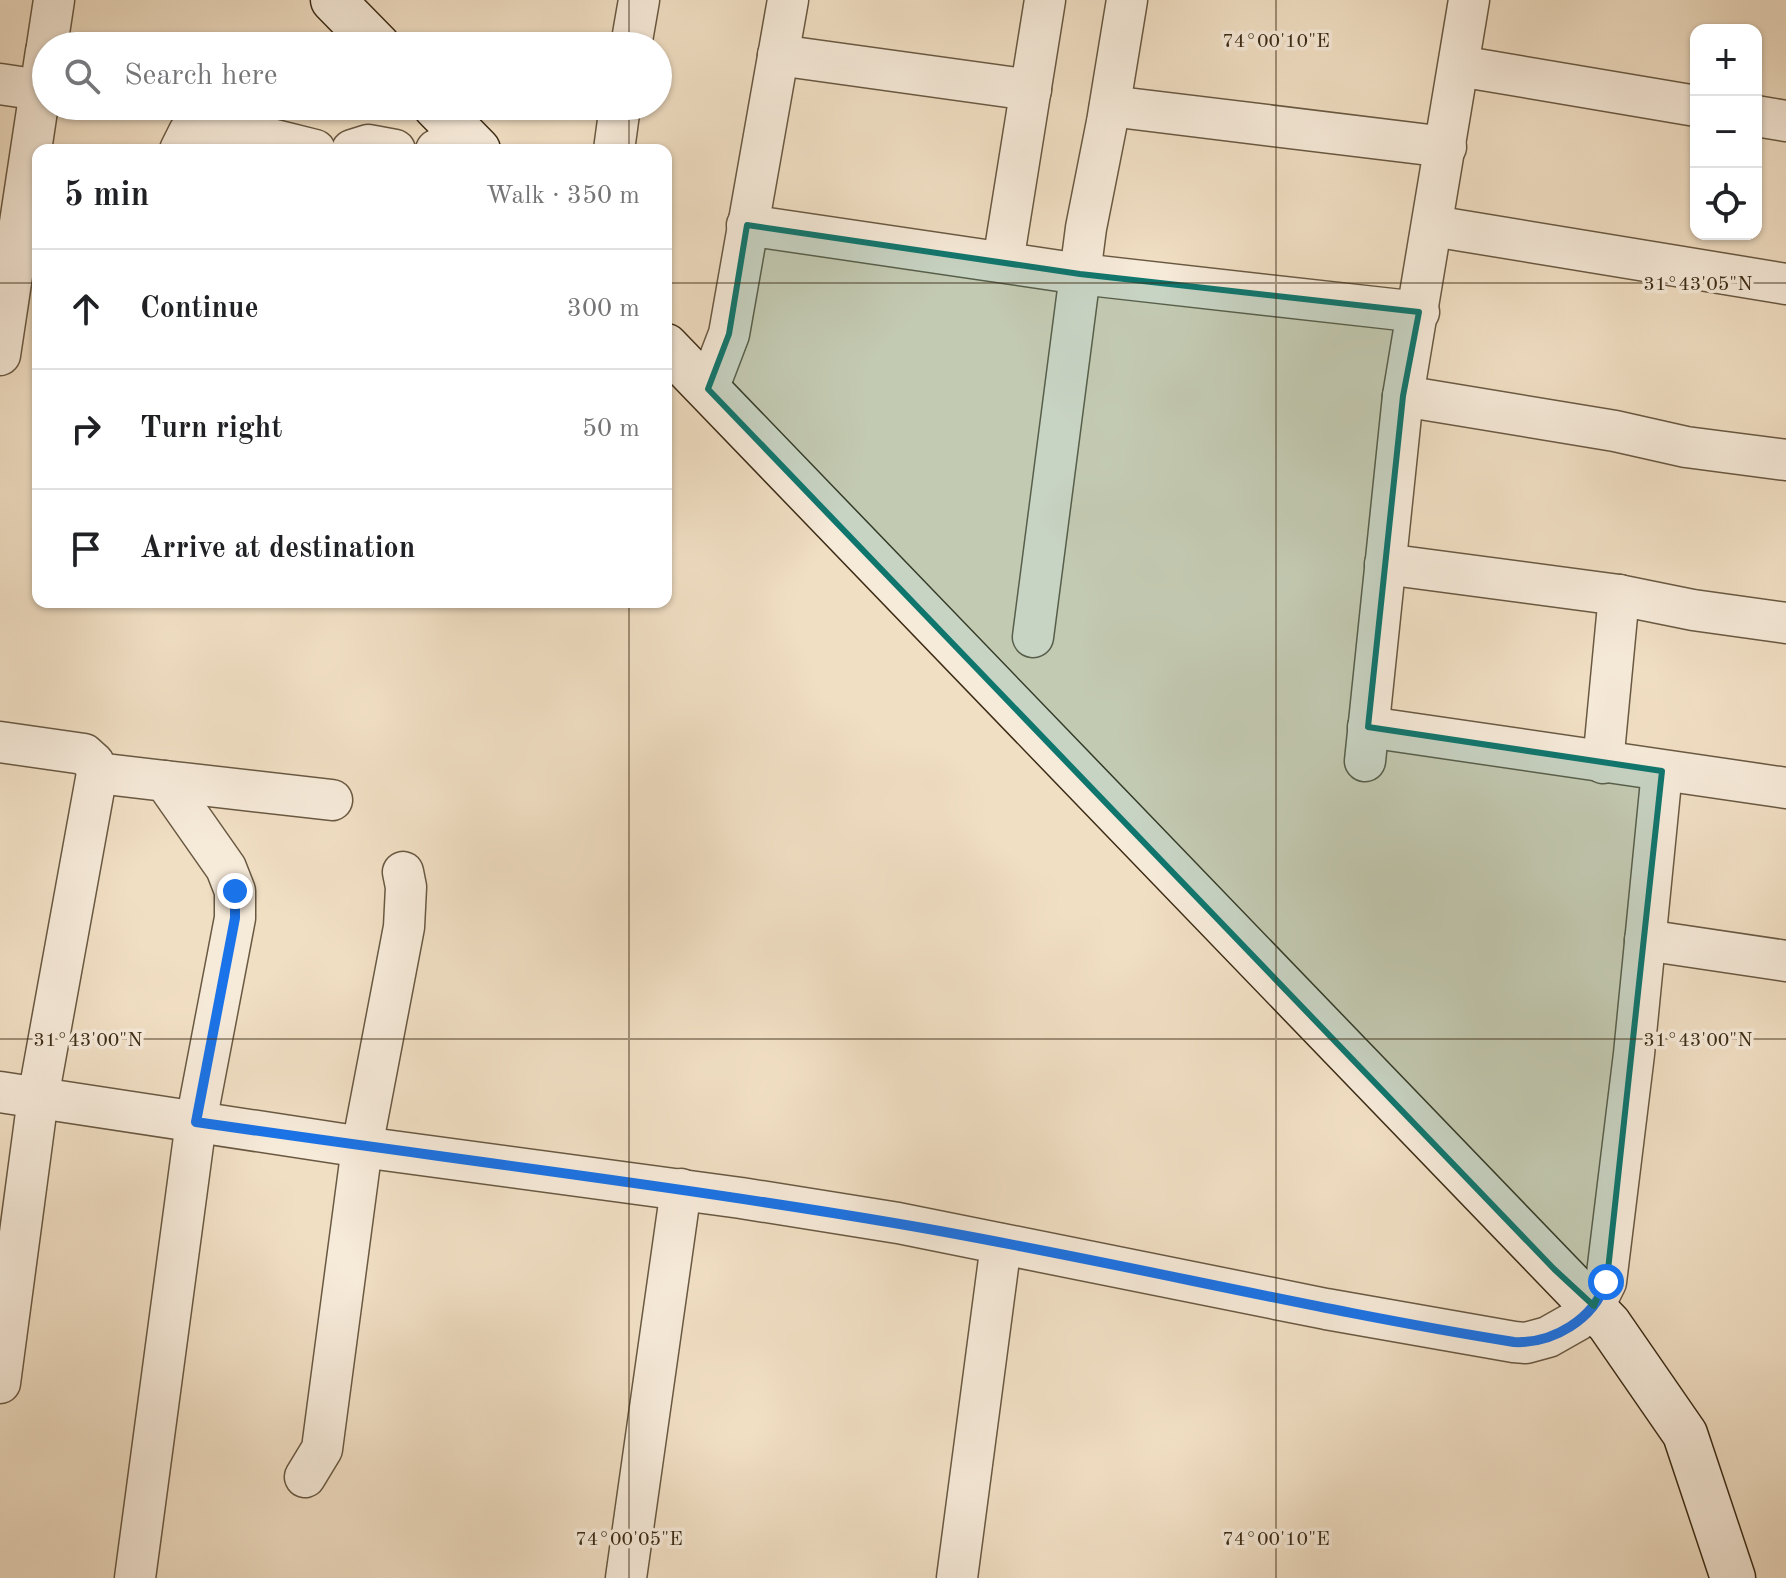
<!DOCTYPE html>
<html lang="en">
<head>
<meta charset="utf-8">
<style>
	body { margin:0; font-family:"Old Standard TT",serif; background:#f2f2f2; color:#202124 }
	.controls { position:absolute; right:24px; top:24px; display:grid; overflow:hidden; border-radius:16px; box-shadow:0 2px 6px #0004 }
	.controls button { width:72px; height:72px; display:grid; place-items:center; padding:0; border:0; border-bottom:2px solid #e0e0e0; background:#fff; color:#202124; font:40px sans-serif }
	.stop { position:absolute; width:24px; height:24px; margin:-18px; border:6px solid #1a73e8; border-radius:50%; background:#fff }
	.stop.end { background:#1a73e8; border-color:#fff; box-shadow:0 2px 8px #0008 }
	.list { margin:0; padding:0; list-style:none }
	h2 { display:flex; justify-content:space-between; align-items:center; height:104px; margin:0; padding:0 32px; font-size:34px }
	h2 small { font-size:26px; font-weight:400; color:#757577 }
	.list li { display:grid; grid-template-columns:52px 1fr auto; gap:24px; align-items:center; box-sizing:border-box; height:120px; padding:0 32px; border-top:2px solid #e0e0e0 }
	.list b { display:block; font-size:30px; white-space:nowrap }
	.list em { font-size:26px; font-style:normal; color:#757577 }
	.icon { flex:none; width:44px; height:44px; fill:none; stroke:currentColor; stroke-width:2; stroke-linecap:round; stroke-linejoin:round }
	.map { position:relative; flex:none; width:1786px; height:1578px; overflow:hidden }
	.search { position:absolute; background:#fff; box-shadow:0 2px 6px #0004; left:32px; top:32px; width:640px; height:88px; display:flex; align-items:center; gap:20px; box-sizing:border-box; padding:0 28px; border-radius:44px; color:#757577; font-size:30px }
	.panel { position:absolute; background:#fff; box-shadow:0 2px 6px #0004; left:32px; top:144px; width:640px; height:464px; border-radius:16px }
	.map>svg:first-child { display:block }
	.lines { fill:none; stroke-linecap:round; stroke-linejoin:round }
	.street-casing { stroke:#695942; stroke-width:43 }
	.secondary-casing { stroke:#3c2c16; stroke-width:47 }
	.street { stroke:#f6ead9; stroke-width:40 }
	.secondary { stroke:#f6ead9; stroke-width:44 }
	.route { stroke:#1a73e8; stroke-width:10 }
	.marked { fill:#0f766e; fill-opacity:0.2; stroke:#0f766e; stroke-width:6; stroke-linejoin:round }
	.ticks { fill:none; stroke:#3c2c16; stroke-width:2; stroke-opacity:0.45 }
	.ticks-label { font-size:20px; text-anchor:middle; fill:#3c2c16; stroke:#f6ead9; stroke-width:7; stroke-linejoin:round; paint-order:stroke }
</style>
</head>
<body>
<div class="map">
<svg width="1786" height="1578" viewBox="0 0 1786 1578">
	<rect width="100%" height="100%" fill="#f1dfc4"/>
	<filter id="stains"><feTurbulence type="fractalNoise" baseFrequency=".0025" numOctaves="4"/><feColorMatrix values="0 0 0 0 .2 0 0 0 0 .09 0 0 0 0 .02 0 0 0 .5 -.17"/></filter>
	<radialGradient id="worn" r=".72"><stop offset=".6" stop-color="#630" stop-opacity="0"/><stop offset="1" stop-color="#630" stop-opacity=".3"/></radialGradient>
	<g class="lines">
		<g class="street-casing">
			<g id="street">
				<polyline points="47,46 54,0"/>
				<polyline points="631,46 639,0"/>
				<polyline points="778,55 1031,90"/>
				<polyline points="1459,66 1696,106"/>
				<polyline points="0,84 40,90"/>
				<polyline points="1110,106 1446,147"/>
				<polyline points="1756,116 1786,121"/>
				<polyline points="180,150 189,132 211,124 315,150"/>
				<polyline points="352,150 368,145 395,150"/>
				<polyline points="436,150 464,136"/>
				<polyline points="614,150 620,106"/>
				<polyline points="747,225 1080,274 1419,312"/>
				<polyline points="1433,226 1786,284"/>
				<polyline points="1003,262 1045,0"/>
				<polyline points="0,355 46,51"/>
				<polyline points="708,389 729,334 788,0"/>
				<polyline points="1403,396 1615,431 1686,447 1786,460"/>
				<polyline points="1385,564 1619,595 1693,610 1786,623"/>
				<polyline points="1033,637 1086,228 1107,122 1127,0"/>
				<polyline points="1368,727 1786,788"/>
				<polyline points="0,742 84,754 94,763 97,773 38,1098 0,1383"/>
				<polyline points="1365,761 1403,396 1469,0"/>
				<polyline points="1603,763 1619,595"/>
				<polyline points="97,773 165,781 226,868 235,891 235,918 196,1122 135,1578"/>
				<polyline points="165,781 332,800"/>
				<polyline points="1645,940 1786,961"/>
				<polyline points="0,1092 362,1147 741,1198 898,1223 1326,1309 1514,1342 1526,1343 1548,1337 1578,1320 1594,1306 1606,1282 1634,1054 1662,771"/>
				<polyline points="305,1477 322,1449 362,1147 404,927 406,887 403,872"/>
				<polyline points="626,1578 681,1189"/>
				<polyline points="957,1578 1001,1244"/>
			</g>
		</g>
		<g class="secondary-casing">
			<g id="secondary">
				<polyline points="333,0 378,46"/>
				<polyline points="435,106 478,150"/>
				<polyline points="666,346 1609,1324 1685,1434 1733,1578"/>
			</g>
		</g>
		<use href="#street" class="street"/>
		<use href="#secondary" class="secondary"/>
	</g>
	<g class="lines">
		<path class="route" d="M235,891v27l-39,204c233,34 466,62 698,101 208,35 413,86 620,119 39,2 80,-23 92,-60"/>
	</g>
	<path class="marked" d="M747,225l333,49 339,38 -16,84 -35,331 294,44 -54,499 -14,36 -40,-37 -846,-880 21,-55z"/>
	<path class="ticks" d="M629,0v46M1276,0v1578M629,106v44M0,283h38M666,283h1120M629,602v976M0,1039h1786"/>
	<g class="ticks-label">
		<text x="1276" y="47">74°00'10"E</text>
		<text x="1698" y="290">31°43'05"N</text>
		<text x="88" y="1046">31°43'00"N</text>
		<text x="1698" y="1046">31°43'00"N</text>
		<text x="629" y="1545">74°00'05"E</text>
		<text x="1276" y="1545">74°00'10"E</text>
	</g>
	<rect width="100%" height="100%" filter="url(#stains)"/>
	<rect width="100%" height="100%" fill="url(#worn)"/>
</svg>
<div class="controls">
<button>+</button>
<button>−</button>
<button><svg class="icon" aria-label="locate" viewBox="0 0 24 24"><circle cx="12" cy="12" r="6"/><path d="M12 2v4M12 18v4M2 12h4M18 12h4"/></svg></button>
</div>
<div class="stop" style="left:1606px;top:1282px"></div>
<div class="stop end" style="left:235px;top:891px"></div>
<div class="search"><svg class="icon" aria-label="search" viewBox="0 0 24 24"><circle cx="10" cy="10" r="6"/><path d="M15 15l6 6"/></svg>Search here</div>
<section class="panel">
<h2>5 min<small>Walk · 350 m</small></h2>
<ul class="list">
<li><svg class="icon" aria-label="ahead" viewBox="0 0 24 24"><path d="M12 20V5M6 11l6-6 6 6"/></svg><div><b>Continue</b></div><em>300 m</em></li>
<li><svg class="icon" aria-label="right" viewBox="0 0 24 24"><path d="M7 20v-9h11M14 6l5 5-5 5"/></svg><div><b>Turn right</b></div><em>50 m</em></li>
<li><svg class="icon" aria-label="arrive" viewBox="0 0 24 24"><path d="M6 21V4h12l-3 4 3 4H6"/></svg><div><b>Arrive at destination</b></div></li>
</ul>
</section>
</div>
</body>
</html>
